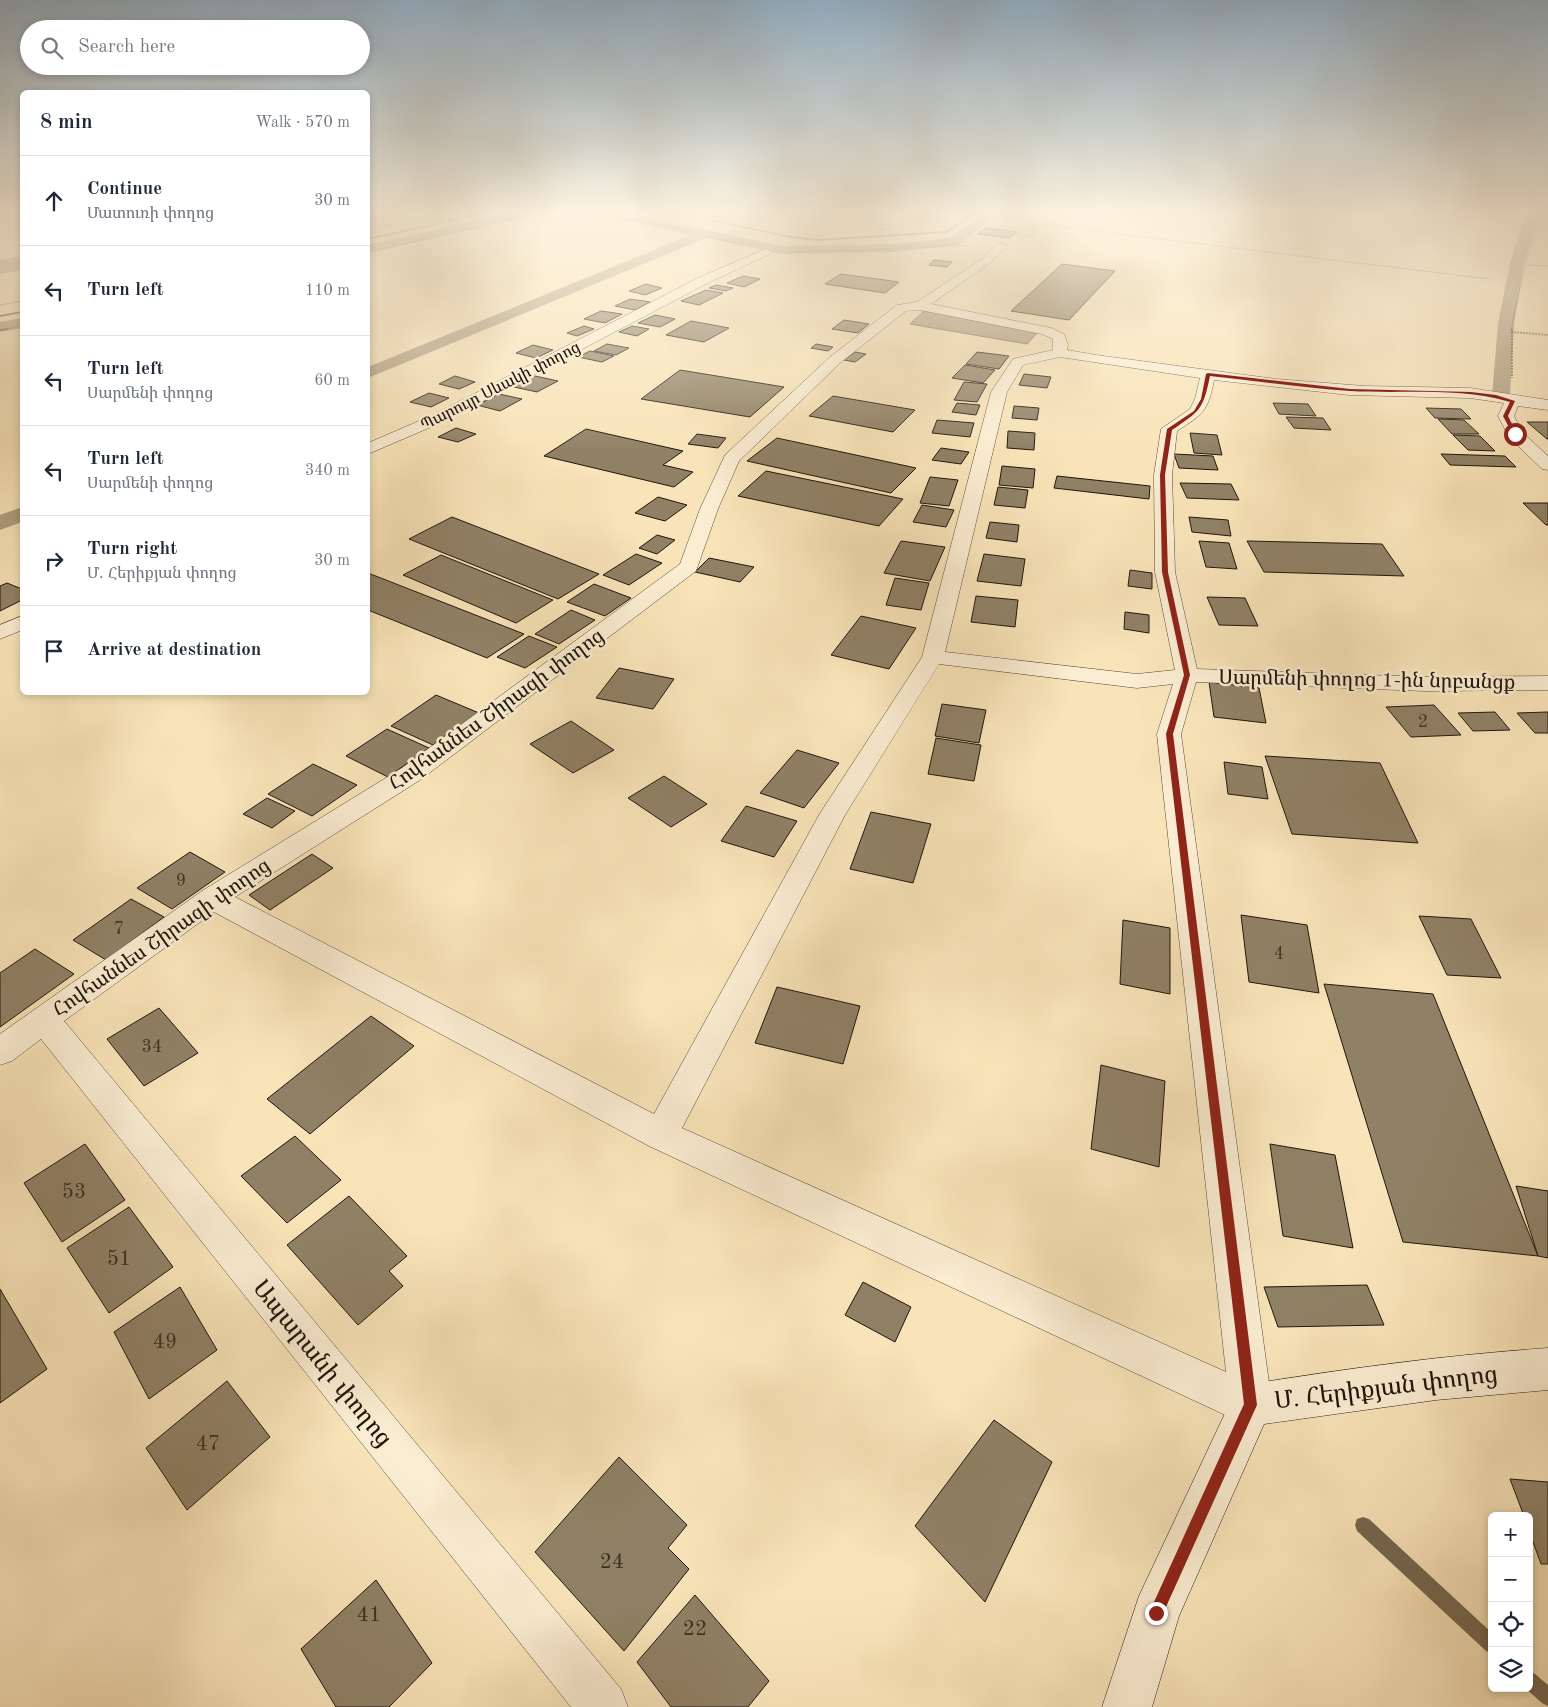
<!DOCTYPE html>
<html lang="en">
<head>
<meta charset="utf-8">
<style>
	body { margin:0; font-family:"Old Standard TT","Noto Serif Armenian",serif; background:#f6f6f7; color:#1f2937 }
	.controls { position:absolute; right:15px; bottom:15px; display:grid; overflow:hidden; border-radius:8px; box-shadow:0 2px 8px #0003 }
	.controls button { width:45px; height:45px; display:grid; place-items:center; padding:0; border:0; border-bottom:1px solid #e0e1e3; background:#fff; color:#1f2937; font:25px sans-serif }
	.stop { position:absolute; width:15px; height:15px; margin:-11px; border:4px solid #8f2418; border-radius:50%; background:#fff }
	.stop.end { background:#8f2418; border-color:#fff; box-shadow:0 1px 5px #0008 }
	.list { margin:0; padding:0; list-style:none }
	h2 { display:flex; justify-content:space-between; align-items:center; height:65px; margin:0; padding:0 20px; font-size:21px }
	h2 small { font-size:16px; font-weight:400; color:#747a83 }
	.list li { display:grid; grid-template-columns:32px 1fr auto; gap:15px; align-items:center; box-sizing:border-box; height:90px; padding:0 20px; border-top:1px solid #e0e1e3 }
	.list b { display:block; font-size:19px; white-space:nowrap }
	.list p { margin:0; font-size:16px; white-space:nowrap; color:#747a83 }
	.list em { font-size:16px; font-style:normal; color:#747a83 }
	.icon { flex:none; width:28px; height:28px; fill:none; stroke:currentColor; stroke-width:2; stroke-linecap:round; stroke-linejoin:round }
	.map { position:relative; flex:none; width:1548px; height:1707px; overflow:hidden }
	.search { position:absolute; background:#fff; box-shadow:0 2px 8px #0003; left:20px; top:20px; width:350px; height:55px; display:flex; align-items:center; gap:12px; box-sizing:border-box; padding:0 18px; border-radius:28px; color:#747a83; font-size:19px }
	.panel { position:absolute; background:#fff; box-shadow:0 2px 8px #0003; left:20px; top:90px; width:350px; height:605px; border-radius:8px }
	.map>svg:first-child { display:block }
	.water { fill:#af9e7f; stroke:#756851 }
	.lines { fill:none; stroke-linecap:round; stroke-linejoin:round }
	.stream { fill:#756851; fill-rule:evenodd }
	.canal { fill:#af9e7f; fill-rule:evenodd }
	.river { fill:#af9e7f; fill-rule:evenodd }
	.building { fill:#908166; stroke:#1e160d }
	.street-casing { stroke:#554a38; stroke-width:1 }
	.secondary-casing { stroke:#1e160d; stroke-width:1 }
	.path-far1 { stroke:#1e160d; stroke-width:1; stroke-dasharray:0.5 1; stroke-linecap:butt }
	.path { stroke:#1e160d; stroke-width:2; stroke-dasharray:0.5 1; stroke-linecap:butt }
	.street { fill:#fbedd2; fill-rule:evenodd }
	.secondary { fill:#fbedd2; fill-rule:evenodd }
	.route { fill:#8f2418 }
	.labels { text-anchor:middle; stroke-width:5; stroke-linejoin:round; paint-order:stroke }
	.far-street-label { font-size:16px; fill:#1e160d; stroke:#fbedd2 }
	.number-label { font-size:18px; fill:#3a3123 }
	.street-label { font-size:20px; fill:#1e160d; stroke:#fbedd2 }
	.near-number-label { font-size:21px; fill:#3a3123 }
	.near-street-label { font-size:24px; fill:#1e160d; stroke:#fbedd2 }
</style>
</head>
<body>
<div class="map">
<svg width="1548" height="1707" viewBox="0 0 1548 1707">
	<rect width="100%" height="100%" fill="#f9e4b9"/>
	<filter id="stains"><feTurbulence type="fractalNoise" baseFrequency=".004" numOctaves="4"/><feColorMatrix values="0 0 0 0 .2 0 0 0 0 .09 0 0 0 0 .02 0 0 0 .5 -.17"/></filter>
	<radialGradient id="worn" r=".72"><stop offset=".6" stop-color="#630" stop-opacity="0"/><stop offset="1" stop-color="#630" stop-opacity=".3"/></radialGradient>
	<polygon class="water" points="924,311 1037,333 1027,344 910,324"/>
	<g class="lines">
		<g class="stream">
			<polygon points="487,212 493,212 368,240 368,238"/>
			<polygon points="672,212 678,212 790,236 817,239 946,231 974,212 978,212 947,233 817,241 790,238"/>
			<polygon points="22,311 22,313 0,317 0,315"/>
			<polygon points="1363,1517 1369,1519 1492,1633 1492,1654 1486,1651 1357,1531 1355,1525 1357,1519"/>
			<polygon points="1529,1671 1535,1674 1548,1685 1548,1706 1542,1703 1525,1688 1529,1688"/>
		</g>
		<g class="canal">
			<polygon points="515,212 537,212 531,216 368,253 368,245"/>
			<polygon points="598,212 621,212 782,246 894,244 950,238 986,212 1000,212 959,245 894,252 782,254 706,238 368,378 368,367 691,235 604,216 599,215"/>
			<polygon points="1530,219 1537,223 1524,263 1514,324 1510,395 1508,399 1501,401 1494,399 1492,395 1498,324 1510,263 1523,223"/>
			<polygon points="22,318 22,328 0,332 0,322"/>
			<polygon points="22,507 22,522 0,530 0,515"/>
		</g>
		<polygon class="river" points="22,256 22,270 0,274 0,260"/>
	</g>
	<g class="building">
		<polygon points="986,228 1017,232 1009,238 977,234"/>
		<polygon points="934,260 952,262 947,267 929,265"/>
		<polygon points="1062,264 1115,271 1069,320 1011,311"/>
		<polygon points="841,274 899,282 885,293 825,284"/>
		<polygon points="743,276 760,279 744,287 727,283"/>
		<polygon points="646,284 662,288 645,295 629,291"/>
		<polygon points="716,285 733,288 726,291 709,288"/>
		<polygon points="706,290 723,293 699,305 681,301"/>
		<polygon points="630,299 650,302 635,310 615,306"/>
		<polygon points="601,311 622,314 605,323 584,319"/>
		<polygon points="655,315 675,319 660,327 638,323"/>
		<polygon points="844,320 869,324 858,333 832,329"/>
		<polygon points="691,321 729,328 704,342 666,335"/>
		<polygon points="584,326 594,329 577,336 567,333"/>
		<polygon points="632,326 649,329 637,336 619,332"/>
		<polygon points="607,344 629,348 616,355 594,351"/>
		<polygon points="816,344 833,347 828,351 811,348"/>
		<polygon points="533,345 553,350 536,358 516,353"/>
		<polygon points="590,351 614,356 602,362 578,357"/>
		<polygon points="855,352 866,354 855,362 844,360"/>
		<polygon points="977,352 1009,356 999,369 966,364"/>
		<polygon points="965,365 995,370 983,383 952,378"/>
		<polygon points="680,370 784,387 750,417 641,399"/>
		<polygon points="1024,374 1051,377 1047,388 1019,385"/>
		<polygon points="455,376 475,382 459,389 439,384"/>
		<polygon points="535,376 558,381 537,392 514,387"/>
		<polygon points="964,382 987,384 977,402 954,400"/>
		<polygon points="429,393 449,398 431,407 410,402"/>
		<polygon points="499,394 522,399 500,411 477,405"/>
		<polygon points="833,396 915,410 893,432 809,416"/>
		<polygon points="957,403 980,405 976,415 952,412"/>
		<polygon points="1273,403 1308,404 1316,416 1279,414"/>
		<polygon points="1014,406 1039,408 1037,420 1012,418"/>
		<polygon points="1426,408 1461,409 1471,419 1435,418"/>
		<polygon points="1286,417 1323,418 1331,430 1294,428"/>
		<polygon points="1438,419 1464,420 1479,434 1452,434"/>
		<polygon points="937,420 974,423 970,437 932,433"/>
		<polygon points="1527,422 1548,422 1548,439 1547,439"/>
		<polygon points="456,428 476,434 458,442 438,437"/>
		<polygon points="586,429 683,451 663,465 693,472 674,487 544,456"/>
		<polygon points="1008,431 1035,433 1034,450 1007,448"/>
		<polygon points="1190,433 1217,435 1222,455 1194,453"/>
		<polygon points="697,434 726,438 718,448 688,444"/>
		<polygon points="1453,435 1480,436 1495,451 1468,450"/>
		<polygon points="777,438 916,468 891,493 747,461"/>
		<polygon points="941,448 969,452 961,464 932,460"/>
		<polygon points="1174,454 1213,456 1218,470 1179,468"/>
		<polygon points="1441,454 1505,456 1516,467 1450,465"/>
		<polygon points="1002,466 1035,469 1033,488 999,485"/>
		<polygon points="766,471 903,499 879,526 738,496"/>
		<polygon points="1057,476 1150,486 1149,499 1054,488"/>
		<polygon points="930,477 958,480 949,506 920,503"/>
		<polygon points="1180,483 1231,484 1239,500 1187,498"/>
		<polygon points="998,487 1028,490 1025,508 994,505"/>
		<polygon points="658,497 687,505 665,521 635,513"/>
		<polygon points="1523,503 1548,503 1548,525 1546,525"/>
		<polygon points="922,505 954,510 946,527 913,522"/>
		<polygon points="452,517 599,574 558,599 409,539"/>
		<polygon points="1189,517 1228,520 1231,536 1192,532"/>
		<polygon points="990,522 1019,525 1017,542 986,538"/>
		<polygon points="657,535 675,540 657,554 639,548"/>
		<polygon points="901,541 945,547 930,581 884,573"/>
		<polygon points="1199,541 1229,543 1237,569 1206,567"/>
		<polygon points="1247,541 1382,544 1404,576 1264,572"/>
		<polygon points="636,554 662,563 629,585 603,575"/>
		<polygon points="984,554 1025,559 1021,586 977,581"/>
		<polygon points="441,555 553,600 516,623 403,575"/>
		<polygon points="709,558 754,567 740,582 695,572"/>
		<polygon points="1130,570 1152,573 1152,589 1128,586"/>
		<polygon points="368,573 524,634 487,658 368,610"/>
		<polygon points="895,578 929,583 921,610 886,605"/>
		<polygon points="7,583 22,589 22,600 0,611 0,586"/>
		<polygon points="594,584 631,598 605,616 567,602"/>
		<polygon points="976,596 1018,600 1015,627 971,622"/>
		<polygon points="1207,597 1245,598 1258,626 1219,625"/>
		<polygon points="571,610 595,620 559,644 535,634"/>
		<polygon points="1125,612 1149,615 1149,633 1124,629"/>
		<polygon points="861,616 916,628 889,669 831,655"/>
		<polygon points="529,636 557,647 525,668 497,657"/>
		<polygon points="619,668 674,679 653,709 596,698"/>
		<polygon points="1209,682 1259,688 1266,723 1214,717"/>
		<polygon points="436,695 479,713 433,745 391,726"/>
		<polygon points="942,704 986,710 979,743 935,736"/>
		<polygon points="1434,705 1461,735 1411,737 1386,707"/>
		<polygon points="1495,712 1510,730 1473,731 1458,713"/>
		<polygon points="1548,712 1548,733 1535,733 1517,713"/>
		<polygon points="571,721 614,750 573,773 530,744"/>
		<polygon points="387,729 429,748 388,777 346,756"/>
		<polygon points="936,738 981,745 974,781 928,774"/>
		<polygon points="797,750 839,763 804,808 760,793"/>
		<polygon points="1265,756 1380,763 1418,843 1292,834"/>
		<polygon points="1224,762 1262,767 1268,799 1228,794"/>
		<polygon points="313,764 357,785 312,816 268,794"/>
		<polygon points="664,776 707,804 671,827 628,798"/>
		<polygon points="267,798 295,811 272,828 243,814"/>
		<polygon points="746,806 797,821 774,857 721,841"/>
		<polygon points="871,812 931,824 913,883 850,869"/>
		<polygon points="190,852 225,872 172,909 137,888"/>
		<polygon points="312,854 333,868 270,910 249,895"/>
		<polygon points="131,899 164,917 106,960 73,940"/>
		<polygon points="1241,915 1307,925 1319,993 1249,982"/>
		<polygon points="1419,916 1471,919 1501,978 1447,975"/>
		<polygon points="1123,920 1170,928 1170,994 1120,984"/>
		<polygon points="35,949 74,974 0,1027 0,973"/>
		<polygon points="1324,984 1433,994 1538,1256 1403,1242"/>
		<polygon points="777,987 860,1006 843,1064 755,1043"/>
		<polygon points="159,1008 198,1053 144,1086 107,1039"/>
		<polygon points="371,1016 414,1046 310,1134 267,1099"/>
		<polygon points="1101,1065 1165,1081 1159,1167 1091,1149"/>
		<polygon points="295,1136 341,1180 287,1223 241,1176"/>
		<polygon points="85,1144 125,1200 62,1242 24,1183"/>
		<polygon points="1270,1144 1335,1155 1353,1248 1283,1236"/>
		<polygon points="1516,1186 1548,1191 1548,1258 1538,1256"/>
		<polygon points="349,1196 407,1256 389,1271 403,1286 358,1325 287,1245"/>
		<polygon points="129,1207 173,1267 109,1313 67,1248"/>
		<polygon points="863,1282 911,1307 895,1342 845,1315"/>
		<polygon points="1367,1285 1384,1325 1278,1327 1264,1287"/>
		<polygon points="180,1287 217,1350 149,1399 114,1332"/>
		<polygon points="0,1289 47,1369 0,1403"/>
		<polygon points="227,1381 270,1437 187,1510 146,1448"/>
		<polygon points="994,1420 1052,1462 985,1602 915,1526"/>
		<polygon points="619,1457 687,1525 668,1548 689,1569 624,1651 535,1552"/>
		<polygon points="1510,1479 1548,1482 1548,1564 1541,1564 1529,1531 1529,1516 1524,1516"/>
		<polygon points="376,1580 432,1663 389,1707 336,1707 301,1649"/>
		<polygon points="695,1595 769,1681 748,1707 671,1707 637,1662"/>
	</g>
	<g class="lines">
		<g class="street-casing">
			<g id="street">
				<path d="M1001,243l6,3 -16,16 -60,42 120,24 13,6 4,11 -1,5 29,5 180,24 88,7 106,2 78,12v10l-30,-4 -4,10 8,16 26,24v14l-6,-1 -33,-32 -11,-21 6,-13 -34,-5 -121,-3 -135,-15c-6,32 -11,34 -37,51l-5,44 3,97 22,97 228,8 123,-1v14l-123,1 -229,-9 -15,52 91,671 -6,15 -15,6 -15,-6 -587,-274 -435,-234 -150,109 557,668 7,18h-57l-530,-668 -29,22 -12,4v-31l202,-143 200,-123 278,-204 20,-55 25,-54 105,-98 67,-52 20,-3 66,-44 14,-14zM920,310l122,24 11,5v11l-40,9 -22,33 -69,265 -103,158 -165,299 -419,-217 185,-117 276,-209 22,-62 21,-48 101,-98 66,-52zM1060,357l140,21 -5,21 -5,10 -29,20 -7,46 1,97 20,98 -38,4 -192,-22 62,-260 16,-27zM939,664l198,24 36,-4 -16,50 69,638 -544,-244 163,-313z"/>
				<polygon points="766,249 772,252 770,254 710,282 445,421 368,454 368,443 433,415 702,276"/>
				<polygon points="22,616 22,630 0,639 0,625"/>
			</g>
		</g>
		<g class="secondary-casing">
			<path id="secondary" d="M1548,1348v42l-112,10 -172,24 -85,192 -27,91h-50l37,-111 97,-206 15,-6c99,-16 197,-29 297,-36z"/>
		</g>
		<g class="path-far1">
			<polyline points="586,212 675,228 735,243"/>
			<path d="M704,212c58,11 159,30 214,10 7,-3 14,-7 21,-10"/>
			<polyline points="1407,212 1548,222"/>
			<polyline points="0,213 22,212"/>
			<polyline points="1036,224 1490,279"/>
			<polyline points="368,229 443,212"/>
			<polyline points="1021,239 1035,233 1034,213 1036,212"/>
			<polyline points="368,252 538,213 552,212"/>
			<polyline points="787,252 968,246"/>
			<polyline points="1525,265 1548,266"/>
			<polyline points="0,305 22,301"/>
			<polyline points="1,330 22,326"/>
			<polyline points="1511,330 1525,265 1543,212"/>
		</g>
		<g class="path">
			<polyline points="1512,329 1512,378"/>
			<polyline points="0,330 8,329"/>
			<polyline points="1511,332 1548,335"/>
		</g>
		<use href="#street" class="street"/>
		<use href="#secondary" class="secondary"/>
	</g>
	<linearGradient id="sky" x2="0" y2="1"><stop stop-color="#91abbe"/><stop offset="0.47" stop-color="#fcf3e0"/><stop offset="1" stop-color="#fcf3e0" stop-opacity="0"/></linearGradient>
	<rect width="1548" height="451" fill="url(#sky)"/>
	<path class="route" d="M1208,373l142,16 121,3 25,3 19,6 -7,15 9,18 -4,1 -10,-19 7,-14c-51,-15 -107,-8 -160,-11 -46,-3 -93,-10 -140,-15 -7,34 -10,35 -38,54l-7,45 3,97 22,103 -17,59 84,671 -96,213 -5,2 -5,-2 -2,-5 95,-209 -78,-670 18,-59 -22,-103 -2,-97 7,-46 27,-18 7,-12 5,-25z"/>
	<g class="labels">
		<g class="far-street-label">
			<text transform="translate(500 385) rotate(-27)" y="6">Պարույր Սևակի փողոց</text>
		</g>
		<g class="number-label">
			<text x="1423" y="727">2</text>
			<text x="181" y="886">9</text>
			<text x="119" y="934">7</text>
			<text x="1279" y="959">4</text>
			<text x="152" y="1052">34</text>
		</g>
		<g class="street-label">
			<text transform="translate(1367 679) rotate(1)" y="7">Սարմենի փողոց 1-ին նրբանցք</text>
			<text transform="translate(496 709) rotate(-36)" y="7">Հովհաննես Շիրազի փողոց</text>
			<text transform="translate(161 937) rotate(-35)" y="7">Հովհաննես Շիրազի փողոց</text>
		</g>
		<g class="near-number-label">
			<text x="74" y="1198">53</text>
			<text x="119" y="1265">51</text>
			<text x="165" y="1348">49</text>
			<text x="208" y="1450">47</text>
			<text x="612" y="1568">24</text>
			<text x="369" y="1621">41</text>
			<text x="695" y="1635">22</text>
		</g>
		<g class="near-street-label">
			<text transform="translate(323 1363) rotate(51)" y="8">Ապարանի փողոց</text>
			<text transform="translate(1386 1387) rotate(-7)" y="8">Մ. Հերիքյան փողոց</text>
		</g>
	</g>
	<rect width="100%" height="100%" filter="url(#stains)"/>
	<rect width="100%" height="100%" fill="url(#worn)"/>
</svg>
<div class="controls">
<button>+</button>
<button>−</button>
<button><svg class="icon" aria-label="locate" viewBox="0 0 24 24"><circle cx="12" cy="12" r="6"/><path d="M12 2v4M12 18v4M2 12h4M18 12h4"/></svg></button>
<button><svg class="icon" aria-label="layers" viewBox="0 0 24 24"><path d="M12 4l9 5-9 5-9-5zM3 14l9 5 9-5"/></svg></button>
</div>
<div class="stop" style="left:1515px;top:434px"></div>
<div class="stop end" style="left:1156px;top:1613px"></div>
<div class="search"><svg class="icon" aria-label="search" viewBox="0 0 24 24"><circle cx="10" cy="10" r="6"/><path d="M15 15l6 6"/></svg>Search here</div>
<section class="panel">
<h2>8 min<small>Walk · 570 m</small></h2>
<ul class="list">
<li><svg class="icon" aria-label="ahead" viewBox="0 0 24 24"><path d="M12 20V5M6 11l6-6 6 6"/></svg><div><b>Continue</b><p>Մատուռի փողոց</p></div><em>30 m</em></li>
<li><svg class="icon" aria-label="left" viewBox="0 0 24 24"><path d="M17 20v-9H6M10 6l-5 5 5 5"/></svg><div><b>Turn left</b></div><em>110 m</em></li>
<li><svg class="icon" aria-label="left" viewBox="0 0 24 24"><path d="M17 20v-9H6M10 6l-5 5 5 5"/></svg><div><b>Turn left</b><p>Սարմենի փողոց</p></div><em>60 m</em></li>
<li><svg class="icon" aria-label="left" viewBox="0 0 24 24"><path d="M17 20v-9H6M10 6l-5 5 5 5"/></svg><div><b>Turn left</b><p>Սարմենի փողոց</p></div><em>340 m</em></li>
<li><svg class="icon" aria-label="right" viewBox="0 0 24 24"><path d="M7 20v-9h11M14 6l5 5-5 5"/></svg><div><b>Turn right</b><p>Մ. Հերիքյան փողոց</p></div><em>30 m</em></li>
<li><svg class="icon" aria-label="arrive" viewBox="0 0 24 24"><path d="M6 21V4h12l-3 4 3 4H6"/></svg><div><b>Arrive at destination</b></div></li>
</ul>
</section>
</div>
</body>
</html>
